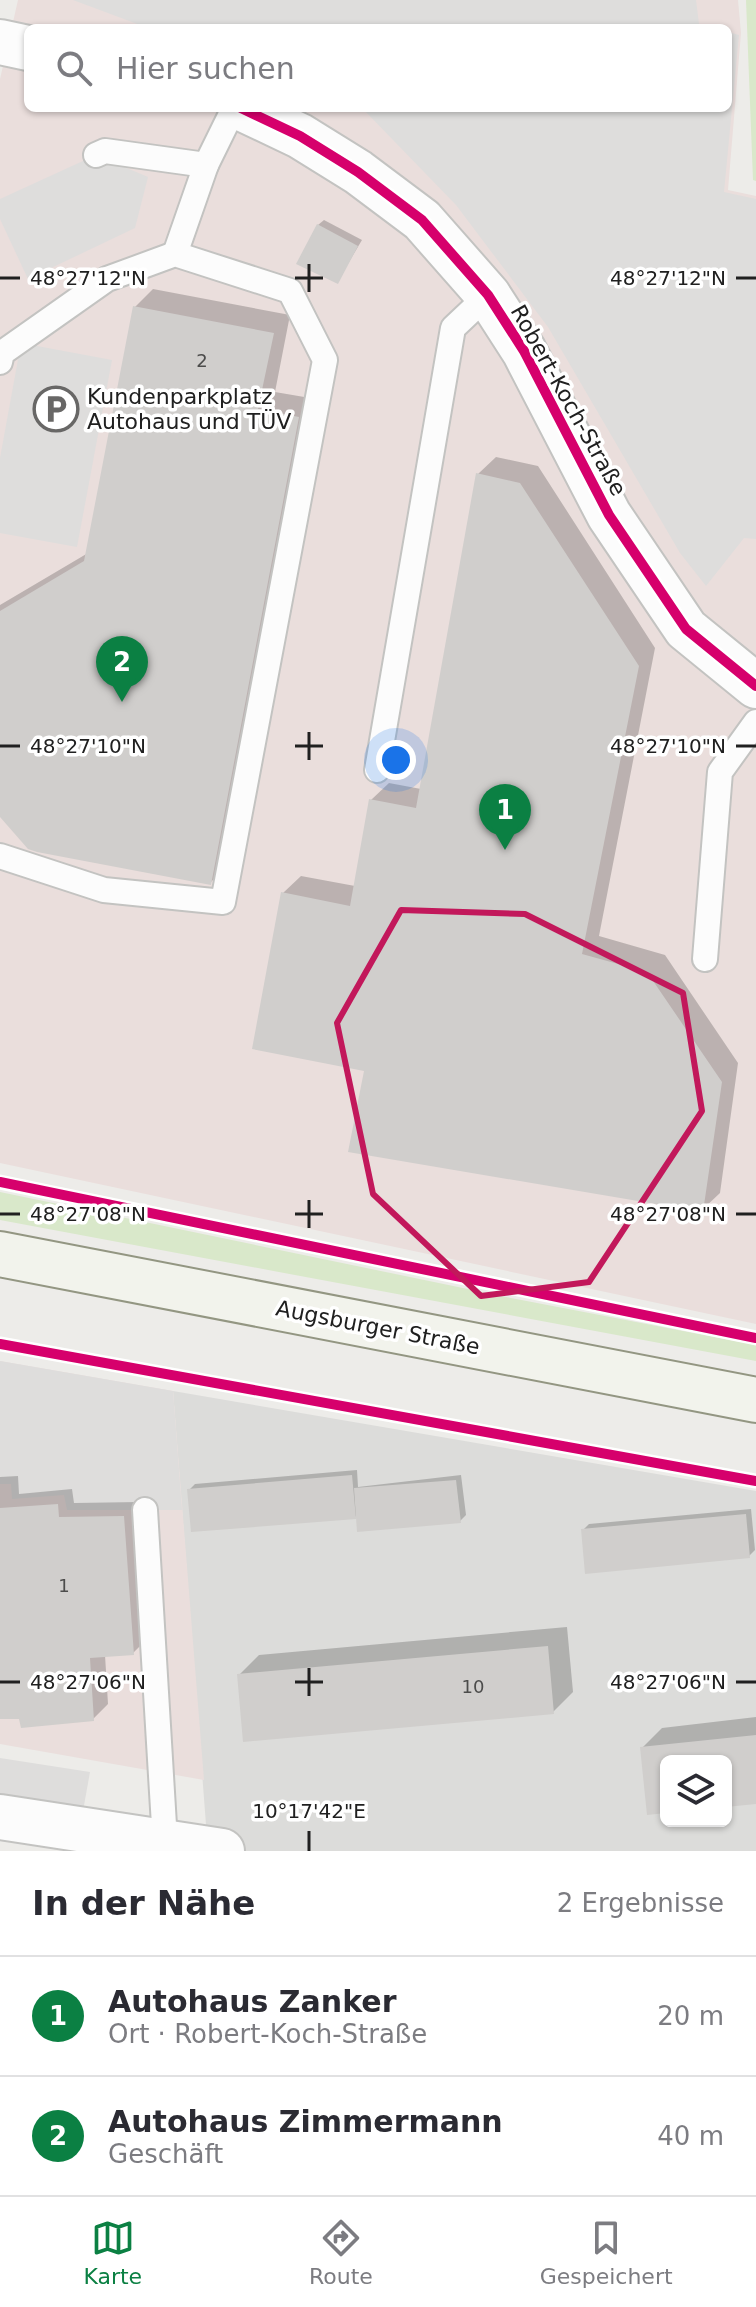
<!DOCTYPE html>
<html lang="de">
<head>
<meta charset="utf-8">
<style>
	body { margin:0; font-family:"DejaVu Sans",sans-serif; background:#f7f7f7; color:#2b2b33 }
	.controls { position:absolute; right:24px; bottom:24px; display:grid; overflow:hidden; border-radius:12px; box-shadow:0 2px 6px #0004 }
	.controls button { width:72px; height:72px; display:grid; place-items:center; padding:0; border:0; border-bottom:2px solid #e1e1e2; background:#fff; color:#2b2b33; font:40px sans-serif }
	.you { position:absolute; left:396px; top:760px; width:28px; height:28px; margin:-20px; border:6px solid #fff; border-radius:50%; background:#1a73e8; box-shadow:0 0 0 12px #1a73e833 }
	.badge { display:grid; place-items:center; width:52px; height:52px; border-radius:50%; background:#0b8043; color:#fff; font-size:26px; font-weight:700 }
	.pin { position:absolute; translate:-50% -66px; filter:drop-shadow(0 2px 4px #0008) }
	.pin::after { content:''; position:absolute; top:42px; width:28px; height:24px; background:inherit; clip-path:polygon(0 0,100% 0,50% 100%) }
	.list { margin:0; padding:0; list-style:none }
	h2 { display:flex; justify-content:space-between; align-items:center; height:104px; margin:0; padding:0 32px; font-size:34px }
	h2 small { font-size:26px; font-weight:400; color:#7c7c81 }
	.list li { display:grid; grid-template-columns:52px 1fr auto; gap:24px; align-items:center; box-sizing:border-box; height:120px; padding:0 32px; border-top:2px solid #e1e1e2 }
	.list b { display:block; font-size:30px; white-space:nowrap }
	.list p { margin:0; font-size:26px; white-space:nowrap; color:#7c7c81 }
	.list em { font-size:26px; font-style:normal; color:#7c7c81 }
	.icon { flex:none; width:44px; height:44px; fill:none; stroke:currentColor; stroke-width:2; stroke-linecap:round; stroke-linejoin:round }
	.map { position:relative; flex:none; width:756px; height:1851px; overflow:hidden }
	.search { position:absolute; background:#fff; box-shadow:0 2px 6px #0004; left:24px; right:24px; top:24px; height:88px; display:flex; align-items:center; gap:20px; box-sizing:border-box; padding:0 28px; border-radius:12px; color:#7c7c81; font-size:30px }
	.sheet { height:344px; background:#fff }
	nav { display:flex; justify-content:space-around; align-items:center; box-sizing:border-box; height:112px; border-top:2px solid #e1e1e2; background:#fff; font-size:22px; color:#7c7c81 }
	nav a { display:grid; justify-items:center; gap:4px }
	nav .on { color:#0b8043 }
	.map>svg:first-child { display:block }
	.residential { fill:#dcdcda; fill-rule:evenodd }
	.commercial { fill:#eadedc; fill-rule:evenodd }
	.grass { fill:#d9e8ca }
	.parking { fill:#dedddc }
	.shadow { fill:#0003 }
	.building { fill:#d0cecc }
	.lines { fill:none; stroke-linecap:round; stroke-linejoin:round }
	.service-casing { stroke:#c3c3c1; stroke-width:28 }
	.minor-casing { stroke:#c3c3c1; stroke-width:48 }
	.secondary-casing { stroke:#939682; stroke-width:48 }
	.service { stroke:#fcfcfc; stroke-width:24 }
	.minor { stroke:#fcfcfc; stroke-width:44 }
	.secondary { stroke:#f2f3ec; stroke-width:44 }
	.cycleway-casing { stroke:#fff; stroke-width:15 }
	.cycleway { stroke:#d6006c; stroke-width:10 }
	.marked { fill:none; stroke:#c2185b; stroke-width:6; stroke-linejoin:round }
	.ticks { fill:none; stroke:#202020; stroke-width:3 }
	.labels { text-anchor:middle; stroke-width:7; stroke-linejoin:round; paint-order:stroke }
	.number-label { font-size:18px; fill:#4c4c4b }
	.poi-label { font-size:22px; fill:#202020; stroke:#fff; text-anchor:start }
	.street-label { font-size:22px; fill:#202020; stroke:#fff }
	.ticks-label { font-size:20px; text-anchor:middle; fill:#202020; stroke:#fff; stroke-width:7; stroke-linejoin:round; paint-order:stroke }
</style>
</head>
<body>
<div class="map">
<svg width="756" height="1851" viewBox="0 0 756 1851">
	<rect width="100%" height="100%" fill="#edece9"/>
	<path class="residential" d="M173,1391l583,100v360h-548zM666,1761h60v60h-60z"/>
	<g class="commercial">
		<path d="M18,0h720l3,33 -13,157 28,6v472l-10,70 10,5v581l-756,-161v-1084zM28,28h700v80h-700z"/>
		<polygon points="0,1361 173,1391 204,1780 0,1744"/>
	</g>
	<g class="grass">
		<polygon points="746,0 756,0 756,181 753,180"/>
		<polygon points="0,1192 511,1298 756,1345 756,1361 0,1220"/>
	</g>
	<g class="parking">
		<polygon points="73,0 696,0 699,24 712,28 148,28"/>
		<polygon points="728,32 739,35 724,192 756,199 756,539 744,538 706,586 680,553 548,327 456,205 362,108 728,108"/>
		<polygon points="96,155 148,177 135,228 28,279 0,219 0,199"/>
		<polygon points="21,343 112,360 77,547 0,533 0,458"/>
		<polygon points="0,1361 173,1391 182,1510 67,1510 64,1495 12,1499 11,1484 0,1484"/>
		<polygon points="0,1758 90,1772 83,1811 0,1798"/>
	</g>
	<g class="shadow">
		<polygon points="324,220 362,240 337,282 318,225"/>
		<polygon points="153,289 290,315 275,392 316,399 228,865 210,883 0,814 0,605 88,553 135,307"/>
		<polygon points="496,457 538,466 655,648 599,936 665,955 738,1063 720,1193 702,1210 366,1069 283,893 301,876 355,886 371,800 389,783 421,789 478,474"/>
		<polygon points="357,1470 358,1487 461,1475 466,1515 460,1521 358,1514 355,1517 189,1490 195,1484"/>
		<polygon points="18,1476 19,1494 72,1489 74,1503 139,1502 148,1638 133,1653 105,1655 108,1704 93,1719 0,1717 0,1477"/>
		<polygon points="751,1509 755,1550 749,1556 583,1530 589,1524"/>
		<polygon points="567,1627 573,1692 553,1712 239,1675 259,1655"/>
		<polygon points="756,1717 756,1801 726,1805 726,1761 666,1761 666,1811 642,1748 662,1728"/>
	</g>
	<g class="building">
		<polygon points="317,224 358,246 338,284 296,264"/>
		<polygon points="133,306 274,333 258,409 299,417 211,885 37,852 28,849 0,817 0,611 84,561"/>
		<polygon points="476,473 520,483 639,666 582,954 647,972 722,1082 703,1212 348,1152 364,1071 252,1049 281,892 350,906 369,799 416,808"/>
		<polygon points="352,1475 356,1519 191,1532 187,1489"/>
		<polygon points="456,1480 461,1523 357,1532 354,1488"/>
		<polygon points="58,1504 59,1517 124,1516 134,1655 90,1658 94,1721 21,1728 19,1719 0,1719 0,1508"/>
		<polygon points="746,1514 750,1558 585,1574 581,1529"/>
		<polygon points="548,1646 554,1714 243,1742 237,1674"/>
		<polygon points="756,1735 756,1804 726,1807 726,1761 666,1761 666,1813 647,1815 640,1747"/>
	</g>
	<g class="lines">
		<g class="service-casing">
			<g id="service">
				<polyline points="96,155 105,151 206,165"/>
				<polyline points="175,254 206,165 234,108"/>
				<polyline points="0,362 2,353 107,279 175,254 290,291 325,360 223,902 104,890 0,856"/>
				<polyline points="377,770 453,328 488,295"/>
				<polyline points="705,959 720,772 756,722"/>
				<polyline points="145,1510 165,1842"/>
			</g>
		</g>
		<g class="minor-casing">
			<g id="minor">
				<polyline points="0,42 28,48"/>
				<polyline points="241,108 300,136 358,172 422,220 488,295 524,351 609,515 686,629 756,686"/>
				<polyline points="0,1817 222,1851"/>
			</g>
		</g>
		<g class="secondary-casing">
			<polyline id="secondary" points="0,1254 756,1400"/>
		</g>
		<use href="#service" class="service"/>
		<use href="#minor" class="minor"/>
		<use href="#secondary" class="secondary"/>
		<g class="cycleway-casing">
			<g id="cycleway">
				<polyline points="241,108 300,136 358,172 422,220 488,295 524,351 609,515 686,629 756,686"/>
				<polyline points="0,1182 756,1338"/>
				<polyline points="0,1344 756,1481"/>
			</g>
		</g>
		<use href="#cycleway" class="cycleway"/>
	</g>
	<path class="marked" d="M401,910l124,4 158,79 19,118 -113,171 -108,14 -108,-102 -36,-171z"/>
	<path class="ticks" d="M309,264v28M0,278h20M295,278h28M736,278h20M309,732v28M0,746h20M295,746h28M736,746h20M309,1200v28M0,1214h20M295,1214h28M736,1214h20M309,1668v28M0,1682h20M295,1682h28M736,1682h20M309,1831v20"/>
	<defs>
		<g id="parking-ring" transform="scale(2.3)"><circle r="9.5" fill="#fff" stroke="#686766" stroke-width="1.5"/><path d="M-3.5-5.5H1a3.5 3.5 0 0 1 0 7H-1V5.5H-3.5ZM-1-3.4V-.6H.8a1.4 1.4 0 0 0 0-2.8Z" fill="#686766"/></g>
	</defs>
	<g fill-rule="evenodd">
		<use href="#parking-ring" x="56" y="409"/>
	</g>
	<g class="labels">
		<g class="number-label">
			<text x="202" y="367">2</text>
			<text x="64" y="1592">1</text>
			<text x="473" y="1693">10</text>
		</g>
		<g class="poi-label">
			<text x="87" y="404">Kundenparkplatz<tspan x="87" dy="25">Autohaus und TÜV</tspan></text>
		</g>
		<g class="street-label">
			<text transform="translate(569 400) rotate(61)" y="8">Robert-Koch-Straße</text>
			<text transform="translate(378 1327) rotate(11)" y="8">Augsburger Straße</text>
		</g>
	</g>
	<g class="ticks-label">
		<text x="88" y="285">48°27'12"N</text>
		<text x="668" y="285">48°27'12"N</text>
		<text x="88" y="753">48°27'10"N</text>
		<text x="668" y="753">48°27'10"N</text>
		<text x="88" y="1221">48°27'08"N</text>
		<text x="668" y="1221">48°27'08"N</text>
		<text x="88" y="1689">48°27'06"N</text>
		<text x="668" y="1689">48°27'06"N</text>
		<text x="309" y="1818">10°17'42"E</text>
	</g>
</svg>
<div class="controls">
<button><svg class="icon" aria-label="layers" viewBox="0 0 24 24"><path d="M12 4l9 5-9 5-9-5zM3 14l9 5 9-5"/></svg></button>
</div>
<div class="you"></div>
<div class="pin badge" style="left:505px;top:850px">1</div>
<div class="pin badge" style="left:122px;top:702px">2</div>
<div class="search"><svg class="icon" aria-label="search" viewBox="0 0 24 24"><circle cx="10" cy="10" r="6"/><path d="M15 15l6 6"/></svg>Hier suchen</div>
</div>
<section class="sheet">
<h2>In der Nähe<small>2 Ergebnisse</small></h2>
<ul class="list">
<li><span class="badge">1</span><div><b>Autohaus Zanker</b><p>Ort · Robert-Koch-Straße</p></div><em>20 m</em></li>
<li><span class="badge">2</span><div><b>Autohaus Zimmermann</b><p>Geschäft</p></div><em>40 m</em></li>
</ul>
</section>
<nav>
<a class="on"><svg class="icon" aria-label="map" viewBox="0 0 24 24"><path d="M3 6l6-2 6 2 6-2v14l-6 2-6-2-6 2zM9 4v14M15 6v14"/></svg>Karte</a>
<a><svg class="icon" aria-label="directions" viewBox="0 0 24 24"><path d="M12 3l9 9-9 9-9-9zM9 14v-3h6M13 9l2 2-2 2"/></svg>Route</a>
<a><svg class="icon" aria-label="saved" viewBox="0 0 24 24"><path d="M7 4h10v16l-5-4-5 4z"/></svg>Gespeichert</a>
</nav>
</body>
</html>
